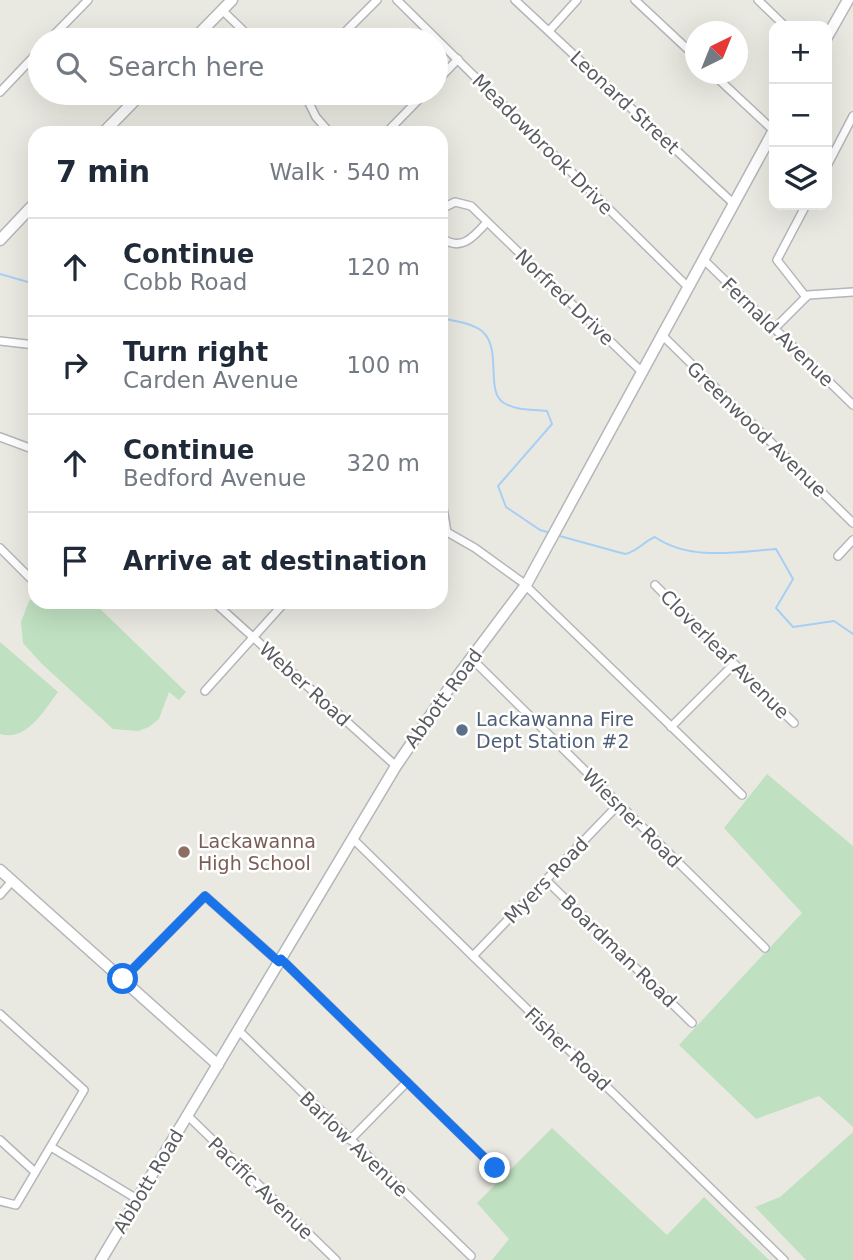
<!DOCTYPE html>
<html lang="en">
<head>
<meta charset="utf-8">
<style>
	body { margin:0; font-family:"DejaVu Sans",sans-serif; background:#f6f6f7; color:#1f2937 }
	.controls { position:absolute; right:21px; top:21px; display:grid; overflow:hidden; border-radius:14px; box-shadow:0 7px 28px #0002 }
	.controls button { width:63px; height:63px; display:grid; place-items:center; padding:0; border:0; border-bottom:2px solid #e0e1e3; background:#fff; color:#1f2937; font:35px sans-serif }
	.compass { position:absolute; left:685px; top:21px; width:63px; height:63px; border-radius:50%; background:#fff; box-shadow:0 7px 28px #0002; rotate:43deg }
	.stop { position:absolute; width:21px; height:21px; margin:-16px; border:5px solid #1a73e8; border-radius:50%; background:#fff }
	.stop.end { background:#1a73e8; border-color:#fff; box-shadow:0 2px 7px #0008 }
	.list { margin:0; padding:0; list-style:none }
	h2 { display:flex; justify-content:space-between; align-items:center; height:91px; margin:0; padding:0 28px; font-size:30px }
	h2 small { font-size:23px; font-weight:400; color:#747a83 }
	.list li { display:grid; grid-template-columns:46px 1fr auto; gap:21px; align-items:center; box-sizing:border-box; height:98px; padding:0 28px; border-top:2px solid #e0e1e3 }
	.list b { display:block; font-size:26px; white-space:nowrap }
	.list p { margin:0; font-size:23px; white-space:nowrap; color:#747a83 }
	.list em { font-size:23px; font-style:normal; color:#747a83 }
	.icon { flex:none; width:38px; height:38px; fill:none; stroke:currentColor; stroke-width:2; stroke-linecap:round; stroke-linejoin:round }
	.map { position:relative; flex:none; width:853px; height:1260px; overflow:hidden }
	.search { position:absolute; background:#fff; box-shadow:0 7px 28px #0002; left:28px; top:28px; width:420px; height:77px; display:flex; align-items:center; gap:18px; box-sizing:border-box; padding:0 24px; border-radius:38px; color:#747a83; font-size:26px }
	.panel { position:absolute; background:#fff; box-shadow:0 7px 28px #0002; left:28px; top:126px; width:420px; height:483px; border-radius:21px }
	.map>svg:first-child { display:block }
	.green { fill:#bfe0c1 }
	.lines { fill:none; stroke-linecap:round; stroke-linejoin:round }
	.stream { stroke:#a7cff5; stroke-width:2 }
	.minor-casing { stroke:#b3b6ba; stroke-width:10 }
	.tertiary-casing { stroke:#b3b6ba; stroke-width:13 }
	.minor { stroke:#fff; stroke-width:7 }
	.tertiary { stroke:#fff; stroke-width:10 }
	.route { stroke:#1a73e8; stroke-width:9 }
	.service-dot { fill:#5c6f8a; stroke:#fff; stroke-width:2.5 }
	.education-dot { fill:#8d6e63; stroke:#fff; stroke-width:2.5 }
	.labels { text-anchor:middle; stroke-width:5; stroke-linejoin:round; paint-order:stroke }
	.street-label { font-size:19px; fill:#595c60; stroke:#fff }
	.service-label { font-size:19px; fill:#4e5e75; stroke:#fff; text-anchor:start }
	.education-label { font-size:19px; fill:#785e54; stroke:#fff; text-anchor:start }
</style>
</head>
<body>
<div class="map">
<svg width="853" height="1260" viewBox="0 0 853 1260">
	<rect width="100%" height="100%" fill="#eae9e1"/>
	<g class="green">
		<polygon points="35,596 35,602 93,602 186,692 179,700 169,692 159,719 149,727 138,731 113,729 41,663 23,643 21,622 29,601"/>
		<path d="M0,642l58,50c-14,18 -31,50 -58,42z"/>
		<polygon points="767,774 853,846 853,1127 819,1096 756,1119 679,1045 802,913 724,828"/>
		<polygon points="552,1128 667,1235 704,1197 769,1260 492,1260 509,1239 477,1203"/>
		<polygon points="853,1132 853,1260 806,1260 755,1207 780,1197"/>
	</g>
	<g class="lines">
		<g class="stream">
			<polyline points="0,274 35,284"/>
			<path d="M441,318c13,3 32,5 42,14 19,18 2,60 21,71 14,8 28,6 43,8l5,13 -54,62 8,21 34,23 11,3"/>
			<path d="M556,535l69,19c12,-2 19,-13 30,-17 34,24 82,15 121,12l17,30 -17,29 17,19 41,-6 19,13"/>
		</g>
		<g class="minor-casing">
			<g id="minor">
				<polyline points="397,0 688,287"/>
				<polyline points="515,0 734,204"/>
				<polyline points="635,0 696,57"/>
				<polyline points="758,0 785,26"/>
				<polyline points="222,10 253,40"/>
				<polyline points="549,31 577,0"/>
				<polyline points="49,40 88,0"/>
				<polyline points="337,40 377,0"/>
				<polyline points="713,74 774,131"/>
				<polyline points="436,82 458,59"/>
				<polyline points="0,92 40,50"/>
				<polyline points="304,93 316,117 330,133"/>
				<polyline points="386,133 425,93"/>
				<polyline points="827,166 853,116"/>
				<polyline points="441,209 455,202 471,206 642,372"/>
				<path d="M441,237c19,16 33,0 46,-15"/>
				<polyline points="703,259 853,405"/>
				<polyline points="806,297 777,260 806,205"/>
				<polyline points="774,329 808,295 853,292"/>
				<polyline points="662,335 853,523"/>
				<polyline points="0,341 35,345"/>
				<polyline points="0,437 35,450"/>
				<polyline points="441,496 447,532 475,548 522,582 742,795"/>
				<polyline points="0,548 30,578"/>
				<polyline points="838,556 853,540"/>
				<polyline points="655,585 794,723"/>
				<polyline points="214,602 396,766"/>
				<polyline points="471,658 765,948"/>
				<polyline points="205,691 285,602"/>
				<polyline points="671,727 734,664"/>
				<polyline points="352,838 784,1260"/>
				<polyline points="546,880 692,1023"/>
				<polyline points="0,895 12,881"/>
				<polyline points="473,956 618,805"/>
				<polyline points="281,959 495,1168"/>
				<polyline points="123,979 205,896 279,962"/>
				<polyline points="0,1014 84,1090 16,1205 0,1201"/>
				<polyline points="238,1030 471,1256"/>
				<polyline points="187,1115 336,1260"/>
				<polyline points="0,1140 35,1172"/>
				<polyline points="350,1140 407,1082"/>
				<polyline points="51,1147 137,1199"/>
			</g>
		</g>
		<g class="tertiary-casing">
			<g id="tertiary">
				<polyline points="827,37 848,0"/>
				<polyline points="193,40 232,0"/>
				<polyline points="103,133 142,93"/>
				<polyline points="0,240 35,203"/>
				<polyline points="0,870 218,1065"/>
				<polyline points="101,1260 396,766 454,681 526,585 774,130"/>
			</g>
		</g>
		<use href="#minor" class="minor"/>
		<use href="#tertiary" class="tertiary"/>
	</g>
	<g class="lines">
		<polyline class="route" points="123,979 205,896 279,962 281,959 495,1168"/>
	</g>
	<circle class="service-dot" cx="462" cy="730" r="7"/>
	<circle class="education-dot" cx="184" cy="852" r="7"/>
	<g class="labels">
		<g class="street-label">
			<text transform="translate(625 102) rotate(43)" y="7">Leonard Street</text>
			<text transform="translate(543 144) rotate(45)" y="7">Meadowbrook Drive</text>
			<text transform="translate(565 297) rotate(44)" y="7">Norfred Drive</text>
			<text transform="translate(778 332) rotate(44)" y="7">Fernald Avenue</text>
			<text transform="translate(757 429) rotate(44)" y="7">Greenwood Avenue</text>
			<text transform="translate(725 654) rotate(45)" y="7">Cloverleaf Avenue</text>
			<text transform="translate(305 684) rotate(42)" y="7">Weber Road</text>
			<text transform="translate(443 698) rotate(-54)" y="7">Abbott Road</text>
			<text transform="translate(632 818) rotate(45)" y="7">Wiesner Road</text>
			<text transform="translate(546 880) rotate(-46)" y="7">Myers Road</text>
			<text transform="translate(619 951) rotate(44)" y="7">Boardman Road</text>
			<text transform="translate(568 1049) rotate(44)" y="7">Fisher Road</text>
			<text transform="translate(354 1144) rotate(44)" y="7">Barlow Avenue</text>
			<text transform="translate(148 1181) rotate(-59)" y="7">Abbott Road</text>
			<text transform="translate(261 1188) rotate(44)" y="7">Pacific Avenue</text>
		</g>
		<g class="service-label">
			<text x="476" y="726">Lackawanna Fire<tspan x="476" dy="22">Dept Station #2</tspan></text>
		</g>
		<g class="education-label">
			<text x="198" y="848">Lackawanna<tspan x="198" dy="22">High School</tspan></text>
		</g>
	</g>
</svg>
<div class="controls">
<button>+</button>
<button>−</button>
<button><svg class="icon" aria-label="layers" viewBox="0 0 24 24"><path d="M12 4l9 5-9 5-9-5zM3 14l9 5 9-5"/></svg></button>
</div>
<svg class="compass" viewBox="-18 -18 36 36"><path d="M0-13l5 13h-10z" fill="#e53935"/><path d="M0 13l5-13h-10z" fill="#747a83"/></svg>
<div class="stop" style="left:123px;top:979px"></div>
<div class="stop end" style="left:495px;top:1168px"></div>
<div class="search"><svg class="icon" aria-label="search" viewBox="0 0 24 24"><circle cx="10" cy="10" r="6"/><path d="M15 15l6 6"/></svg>Search here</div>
<section class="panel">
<h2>7 min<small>Walk · 540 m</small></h2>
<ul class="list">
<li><svg class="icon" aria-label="ahead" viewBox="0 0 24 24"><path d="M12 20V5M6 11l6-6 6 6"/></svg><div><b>Continue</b><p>Cobb Road</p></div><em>120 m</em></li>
<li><svg class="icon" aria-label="right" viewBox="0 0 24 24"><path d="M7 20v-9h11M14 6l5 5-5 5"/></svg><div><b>Turn right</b><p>Carden Avenue</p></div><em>100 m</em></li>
<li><svg class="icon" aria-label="ahead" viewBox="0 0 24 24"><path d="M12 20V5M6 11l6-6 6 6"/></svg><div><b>Continue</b><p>Bedford Avenue</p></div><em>320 m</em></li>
<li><svg class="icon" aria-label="arrive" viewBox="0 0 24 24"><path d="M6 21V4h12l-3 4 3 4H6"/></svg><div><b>Arrive at destination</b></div></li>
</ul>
</section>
</div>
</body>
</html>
